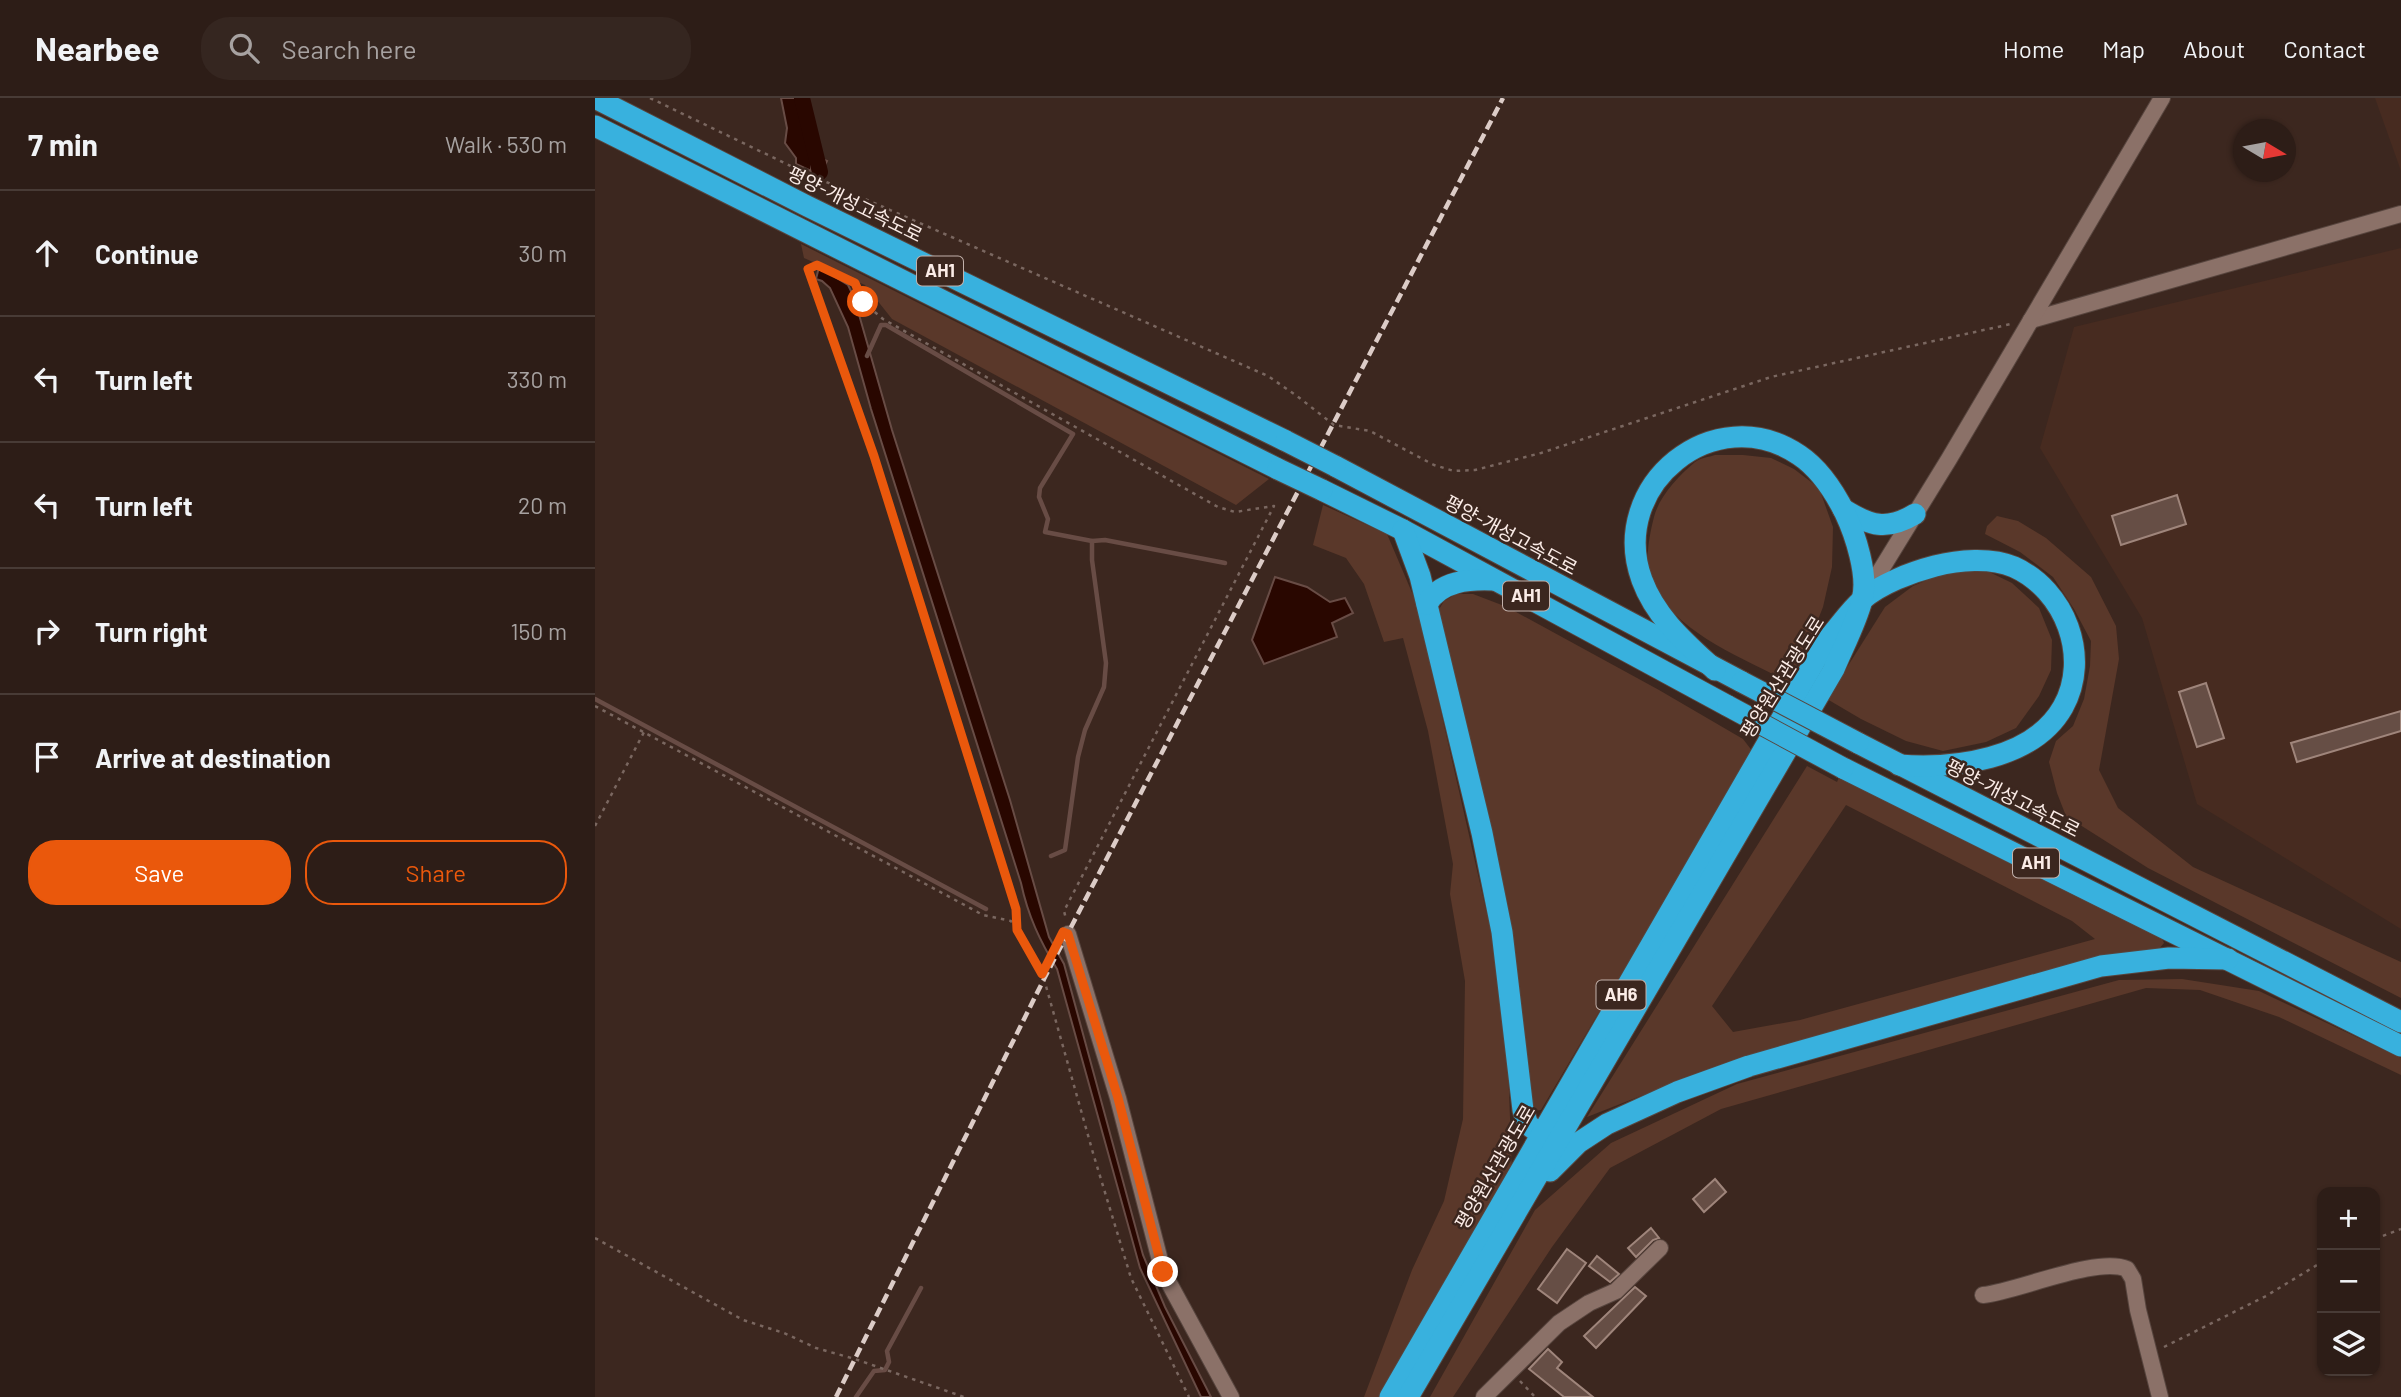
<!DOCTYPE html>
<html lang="en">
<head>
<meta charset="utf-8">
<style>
	body { margin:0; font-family:Barlow,"Noto Sans KR",sans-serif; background:#352620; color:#f1f3f6 }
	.controls { position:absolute; right:21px; bottom:21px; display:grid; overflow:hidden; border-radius:14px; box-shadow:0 2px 5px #0004 }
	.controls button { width:63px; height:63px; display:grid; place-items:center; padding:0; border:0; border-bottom:2px solid #483b36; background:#2d1d17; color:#f1f3f6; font:35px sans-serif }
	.compass { position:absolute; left:1638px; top:21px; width:63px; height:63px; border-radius:50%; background:#2d1d17; box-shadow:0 2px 5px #0004; rotate:100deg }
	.stop { position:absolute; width:21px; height:21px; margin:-16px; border:5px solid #ea580c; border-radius:50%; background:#fff }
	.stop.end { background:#ea580c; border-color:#fff; box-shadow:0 2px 7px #0008 }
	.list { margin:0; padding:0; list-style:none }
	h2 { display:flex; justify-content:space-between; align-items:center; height:91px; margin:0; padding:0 28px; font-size:30px }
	h2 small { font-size:23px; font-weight:400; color:#a7a2a1 }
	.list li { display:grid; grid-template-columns:46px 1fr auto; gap:21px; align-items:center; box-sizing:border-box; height:126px; padding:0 28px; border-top:2px solid #483b36 }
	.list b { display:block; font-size:26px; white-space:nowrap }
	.list em { font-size:23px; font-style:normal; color:#a7a2a1 }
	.actions { display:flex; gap:14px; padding:21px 28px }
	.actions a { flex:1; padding:16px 0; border:2px solid #ea580c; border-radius:28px; text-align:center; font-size:24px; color:#ea580c }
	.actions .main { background:#ea580c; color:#fff }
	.icon { flex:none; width:38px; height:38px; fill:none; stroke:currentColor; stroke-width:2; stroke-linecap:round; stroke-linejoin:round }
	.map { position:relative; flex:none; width:1806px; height:1299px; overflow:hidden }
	header { display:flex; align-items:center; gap:42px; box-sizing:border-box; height:98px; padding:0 35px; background:#2d1d17; border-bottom:2px solid #483b36 }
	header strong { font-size:33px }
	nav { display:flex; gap:38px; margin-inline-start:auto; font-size:24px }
	.search { width:490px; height:63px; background:#352620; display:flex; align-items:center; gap:18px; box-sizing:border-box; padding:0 24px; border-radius:28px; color:#a7a2a1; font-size:26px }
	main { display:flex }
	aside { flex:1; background:#2d1d17 }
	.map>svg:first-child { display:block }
	.built { fill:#472b20 }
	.green { fill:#5a382a; fill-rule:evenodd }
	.water { fill:#290700; stroke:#684c45; stroke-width:2 }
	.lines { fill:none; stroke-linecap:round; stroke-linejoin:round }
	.stream { stroke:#684c45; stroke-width:4.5 }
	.canal { stroke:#290700; stroke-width:16 }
	.building { fill:#664e45; stroke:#9f857b; stroke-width:2 }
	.minor-casing { stroke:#57453e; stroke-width:18 }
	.highway-casing { stroke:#57453e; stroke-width:23 }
	.path { stroke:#7a6760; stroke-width:2.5; stroke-dasharray:3.5 5; stroke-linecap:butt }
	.minor { stroke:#8b7168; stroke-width:16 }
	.highway { stroke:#38b1de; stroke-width:21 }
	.rail { stroke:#dcccc7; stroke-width:4.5; stroke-dasharray:10 5; stroke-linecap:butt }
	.highway-bridge-casing { stroke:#57453e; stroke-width:23; stroke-linecap:butt }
	.highway-bridge { stroke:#38b1de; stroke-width:21 }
	.route { stroke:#ea580c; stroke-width:9 }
	.labels { text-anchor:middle; stroke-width:5; stroke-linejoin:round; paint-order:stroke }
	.shield { fill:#3c271f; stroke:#c2b1ab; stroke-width:2 }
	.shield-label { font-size:18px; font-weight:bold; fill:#fbece7 }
	.street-label { font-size:19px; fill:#fbece7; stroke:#3c271f }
</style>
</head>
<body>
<header>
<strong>Nearbee</strong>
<div class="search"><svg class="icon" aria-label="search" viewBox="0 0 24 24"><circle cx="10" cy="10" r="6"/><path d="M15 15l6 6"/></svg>Search here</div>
<nav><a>Home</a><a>Map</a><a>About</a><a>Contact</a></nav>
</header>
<main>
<aside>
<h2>7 min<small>Walk · 530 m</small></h2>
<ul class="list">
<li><svg class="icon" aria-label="ahead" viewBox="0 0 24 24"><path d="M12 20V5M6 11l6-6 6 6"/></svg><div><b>Continue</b></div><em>30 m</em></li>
<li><svg class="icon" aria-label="left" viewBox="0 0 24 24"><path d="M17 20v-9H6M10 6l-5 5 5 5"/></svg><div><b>Turn left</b></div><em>330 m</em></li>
<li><svg class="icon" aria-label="left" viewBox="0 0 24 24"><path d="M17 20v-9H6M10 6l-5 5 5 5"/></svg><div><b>Turn left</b></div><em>20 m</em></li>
<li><svg class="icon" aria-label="right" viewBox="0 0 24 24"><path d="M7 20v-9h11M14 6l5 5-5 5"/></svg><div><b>Turn right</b></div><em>150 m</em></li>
<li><svg class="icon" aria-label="arrive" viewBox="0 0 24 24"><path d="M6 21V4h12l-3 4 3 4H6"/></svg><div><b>Arrive at destination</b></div></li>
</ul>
<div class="actions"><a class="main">Save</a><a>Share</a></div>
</aside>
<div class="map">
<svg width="1806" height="1299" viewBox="0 0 1806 1299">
	<rect width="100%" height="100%" fill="#3c271f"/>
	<g class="built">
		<polygon points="1780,0 1806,0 1806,73"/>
		<polygon points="1806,150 1806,831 1602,706 1547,520 1445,350 1479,229"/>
	</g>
	<g class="green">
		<polygon points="206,146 674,381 641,407 297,221 270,187 209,160"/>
		<path d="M1120,357h28l28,3 23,11 25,19 14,39 -1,40 -9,40 -13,33 -22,42c-46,-25 -114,-49 -136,-101 -8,-19 -3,-44 2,-64 5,-20 24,-41 41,-55 5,-4 14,-5 20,-7z"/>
		<polygon points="728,407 792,436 821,504 899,847 913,966 917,1074 784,1299 769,1299 817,1172 849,1103 868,1021 870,883 855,796 858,766 833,633 808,540 789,544 769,486 751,460 718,447"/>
		<polygon points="1402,418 1423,423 1451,440 1496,479 1521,528 1524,561 1504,672 1523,710 1598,769 1806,864 1806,900 1553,770 1471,718 1462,695 1454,664 1461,643 1478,628 1489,601 1495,568 1496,543 1479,511 1458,479 1425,454 1390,436 1392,428"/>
		<polygon points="1388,471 1417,485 1444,510 1457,542 1456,572 1444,598 1421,630 1391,644 1348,653 1311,643 1266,621 1232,601 1290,509 1318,488 1354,473"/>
		<polygon points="861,496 878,496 912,509 1064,592 1148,641 1158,654 946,1012 939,1013 901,751 856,577 843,513 849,503"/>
		<path d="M1212,668l30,16 4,-9 317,157 6,13 -6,7 -75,14 -376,106 -120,47zM1251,707l226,116 23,18 -295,81 -67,12 -21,-26z"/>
		<polygon points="1587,881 1664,893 1806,960 1806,977 1684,919 1605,892 1551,890 1126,1011 1015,1070 957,1149 858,1299 835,1299 940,1112 1016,1045 1142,986 1524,882"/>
	</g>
	<g class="water">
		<polygon points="186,0 204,0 216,56 232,63 230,67 216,62 216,73 201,66 201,60 190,45 192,30"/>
		<path d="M224,169l29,18 6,12 38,133 118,370 39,137 15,27 79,291 22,52 46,90h-10l-61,-129 -83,-299c-17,-28 -29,-53 -36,-86l-150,-474 -23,-82 -18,-39 -8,-7 -6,-2z"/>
		<polygon points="680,479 712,489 735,504 750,500 758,515 737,525 742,539 669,566 657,542"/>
	</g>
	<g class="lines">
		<g class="stream">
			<polyline points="272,258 286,227 291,227 478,336 445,390 444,399 453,421 450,434 497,443 510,442 630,465"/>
			<polyline points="0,601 391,811"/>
			<polyline points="456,758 470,752 483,659 490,632 509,589 511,565 497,462 497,443"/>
			<polyline points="261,1299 279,1273 290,1272 294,1264 292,1253 326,1190"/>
		</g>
		<polyline class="canal" points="207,0 225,74"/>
	</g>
	<g class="building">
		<polygon points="1582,397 1591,426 1526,447 1517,418"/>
		<polygon points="1611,585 1629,640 1602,649 1584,594"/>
		<polygon points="1806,613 1806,633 1702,664 1696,645"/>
		<polygon points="1120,1081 1131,1094 1109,1114 1098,1101"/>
		<polygon points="1056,1130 1064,1140 1058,1142 1041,1159 1033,1150"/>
		<polygon points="972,1151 991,1165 962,1205 943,1191"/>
		<polygon points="1002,1158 1024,1176 1015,1184 994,1168"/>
		<polygon points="1040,1189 1051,1198 1001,1250 989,1238"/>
		<polygon points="953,1251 967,1264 962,1270 998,1299 969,1299 934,1271"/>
	</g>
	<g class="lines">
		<g class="minor-casing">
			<g id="minor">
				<polyline points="1436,222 1806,116"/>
				<polyline points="1271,496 1354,361 1567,0"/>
				<polyline points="473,836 523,1000 568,1174 636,1299"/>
				<path d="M1388,1197c36,-4 114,-39 144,-26l6,10 5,31 22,87"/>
				<polyline points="889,1299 964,1225 994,1205 1021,1193 1065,1150"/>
			</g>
		</g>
		<g class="highway-casing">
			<g id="highway">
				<polyline points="0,0 212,108 691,343"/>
				<polyline points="0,28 683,371"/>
				<polyline points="740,368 1147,584"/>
				<polyline points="727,392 808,432 1133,608"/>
				<path d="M1248,411c27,17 44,22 72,5"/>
				<polyline points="808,432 825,478 887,735 907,834 928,1012 933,1027 952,1040 957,1038"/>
				<path d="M832,506c13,-23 42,-25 66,-24"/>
				<polyline points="1263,645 1806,924"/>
				<polyline points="1248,670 1806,948"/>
				<polyline points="955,1073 983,1045 1012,1026 1082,994 1154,968 1506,868 1574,860 1633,861"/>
				<path d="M795,1299l437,-757c12,-13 22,-29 35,-40 18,-16 50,-28 73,-34 23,-6 56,-9 79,1 51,23 77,90 49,140 -30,53 -109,62 -164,58"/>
				<path d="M813,1299l426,-728c9,-22 22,-46 28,-69 7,-24 -7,-66 -17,-87 -11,-22 -25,-44 -46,-58 -84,-57 -192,30 -157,125 14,38 44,63 73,90"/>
			</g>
		</g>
		<g class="path">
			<polyline points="55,0 204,72 673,278 702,298 739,327 775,333 839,367 859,373 880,372 946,355 1176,279 1416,226"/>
			<polyline points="0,608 388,817 416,823 449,881 498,1055 536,1180 594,1299"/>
			<polyline points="0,728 49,634"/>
			<polyline points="422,832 421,811 279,358 213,171 222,167 260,185 268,204 288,221 623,409 640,414 679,408 469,813 471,821"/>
			<polyline points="447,876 460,850"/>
			<polyline points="0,1140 148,1222 189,1235 221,1250 260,1261 369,1299"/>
			<polyline points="1780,1141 1806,1131"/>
			<polyline points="1569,1249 1671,1198 1727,1164"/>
			<polyline points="925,1283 940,1299"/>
		</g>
		<use href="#minor" class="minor"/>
		<use href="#highway" class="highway"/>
		<polyline class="rail" points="241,1299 449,881 908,0"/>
		<g class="highway-bridge-casing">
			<g id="highway-bridge">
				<polyline points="691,343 740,368"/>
				<polyline points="683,371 727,392"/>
				<polyline points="1147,584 1263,645"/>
				<polyline points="1133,608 1248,670"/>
			</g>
		</g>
		<use href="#highway-bridge" class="highway-bridge"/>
	</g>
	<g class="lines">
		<polyline class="route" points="268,204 260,185 222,167 213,171 279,358 421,811 422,832 447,876 468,834 473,836 523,1000 568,1174"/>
	</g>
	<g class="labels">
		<g class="shield">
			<rect x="322" y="158.5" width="46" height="29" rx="5"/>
			<rect x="908" y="483.5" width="46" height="29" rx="5"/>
			<rect x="1418" y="750.5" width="46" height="29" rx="5"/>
			<rect x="1001.5" y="882.5" width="49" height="29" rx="5"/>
		</g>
		<g class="shield-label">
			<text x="345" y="179">AH1</text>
			<text x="931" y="504">AH1</text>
			<text x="1441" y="771">AH1</text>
			<text x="1026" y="903">AH6</text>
		</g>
		<g class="street-label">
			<text transform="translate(260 106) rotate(26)" y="7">평양-개성고속도로</text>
			<text transform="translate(916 437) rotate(28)" y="7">평양-개성고속도로</text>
			<text transform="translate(1187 579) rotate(-58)" y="7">평양원산관광도로</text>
			<text transform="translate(1418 700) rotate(27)" y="7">평양-개성고속도로</text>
			<text transform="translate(900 1069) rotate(-60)" y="7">평양원산관광도로</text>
		</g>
	</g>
</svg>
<div class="controls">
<button>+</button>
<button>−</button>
<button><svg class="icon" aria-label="layers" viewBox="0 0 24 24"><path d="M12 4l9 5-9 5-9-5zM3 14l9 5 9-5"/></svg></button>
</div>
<svg class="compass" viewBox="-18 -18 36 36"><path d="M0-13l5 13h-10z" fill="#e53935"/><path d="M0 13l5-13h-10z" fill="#a7a2a1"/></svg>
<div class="stop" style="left:268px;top:204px"></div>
<div class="stop end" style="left:568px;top:1174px"></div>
</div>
</main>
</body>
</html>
